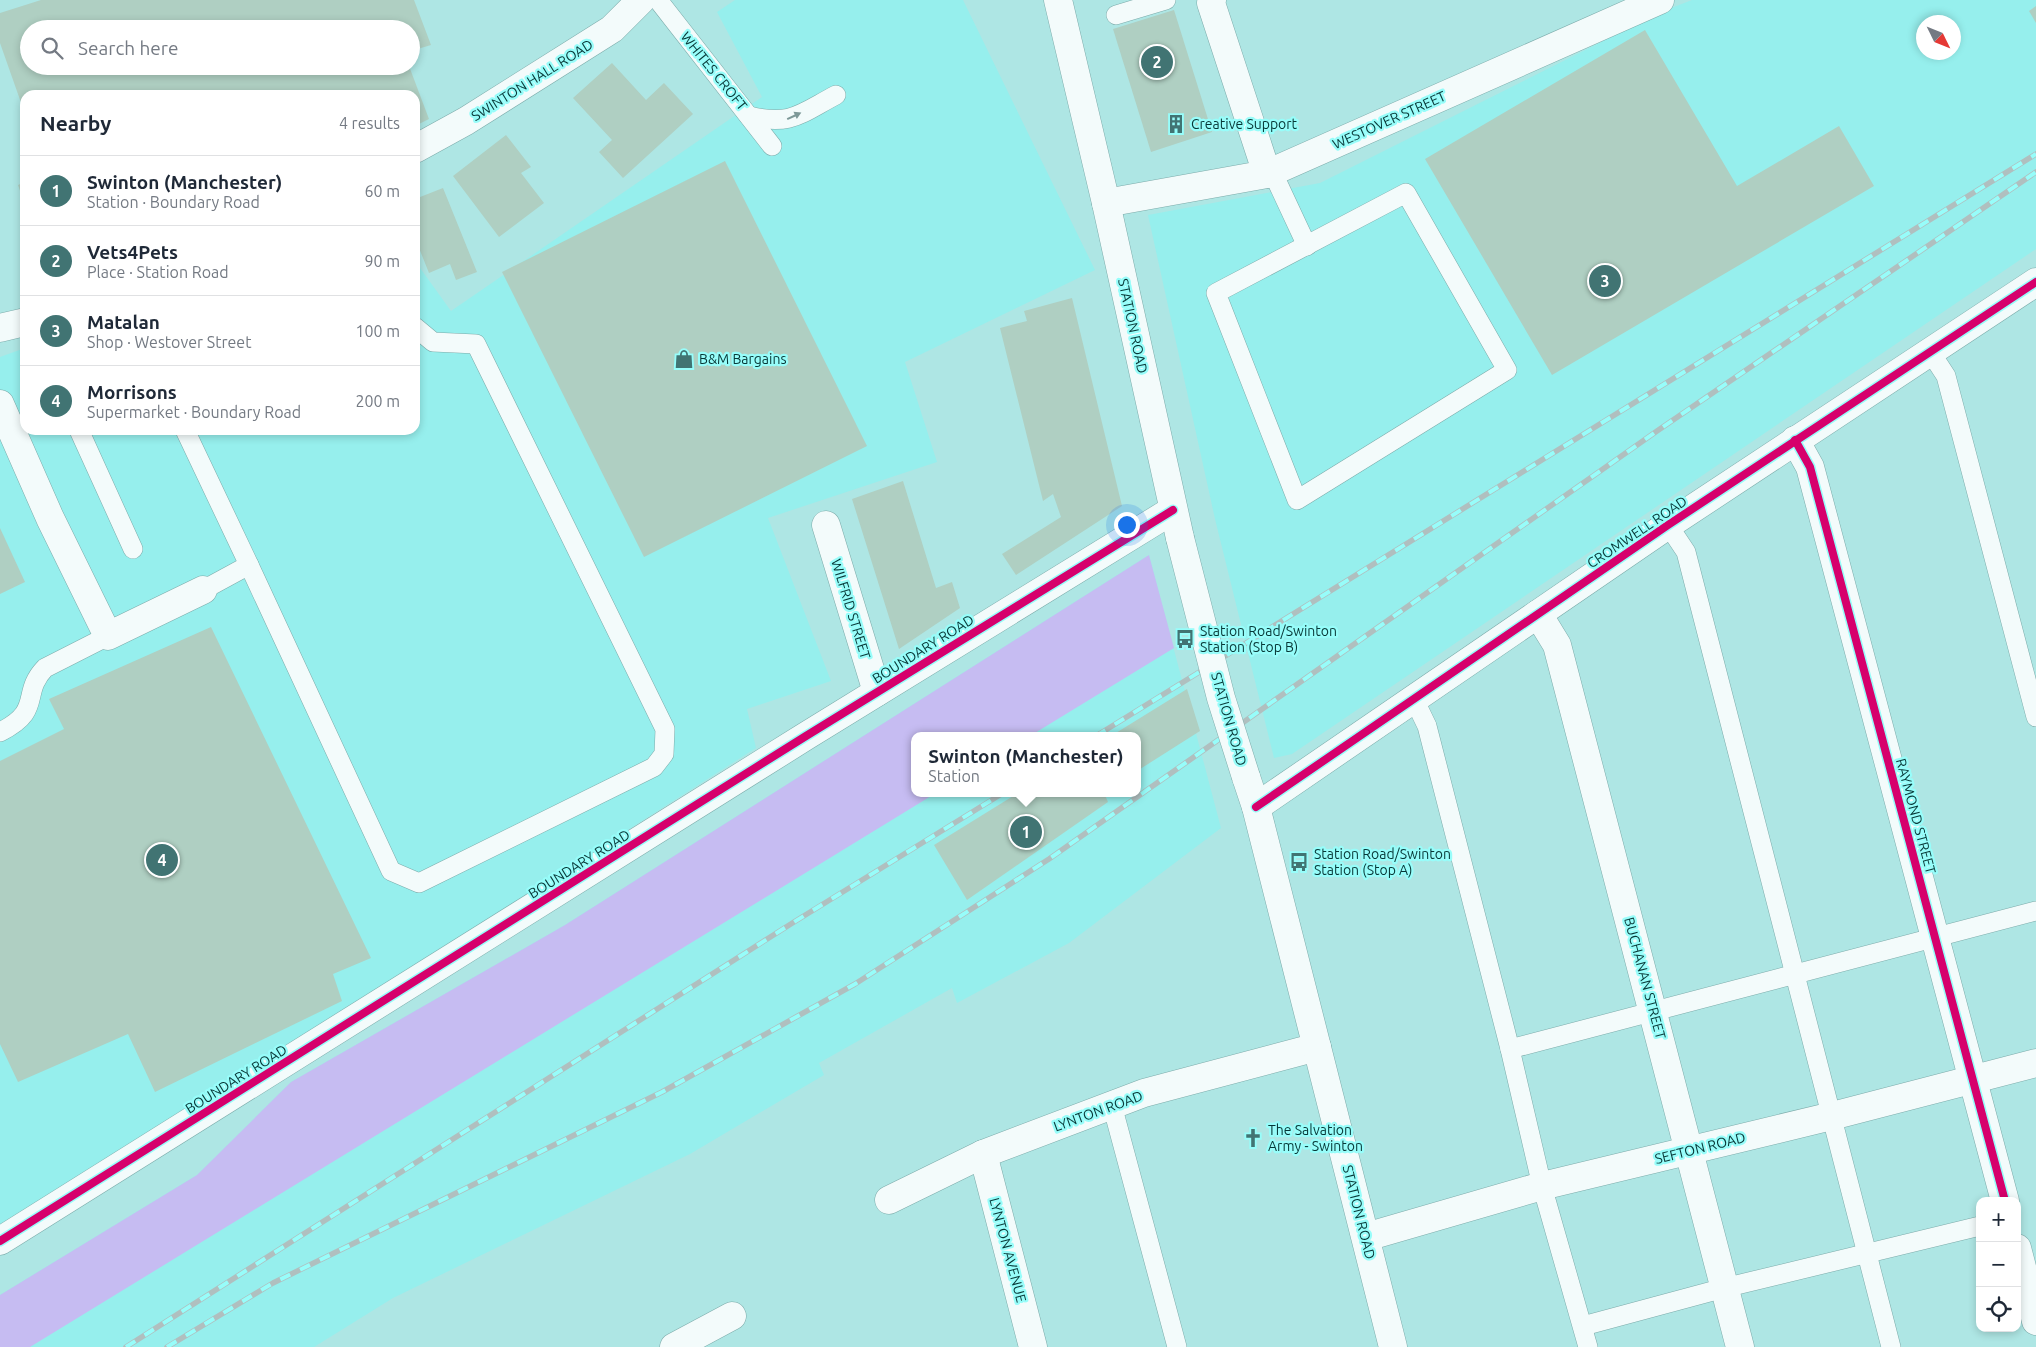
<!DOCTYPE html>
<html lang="en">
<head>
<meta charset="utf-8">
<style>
	body { margin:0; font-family:Ubuntu,sans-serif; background:#f6f6f7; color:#1f2937 }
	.controls { position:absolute; right:15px; bottom:15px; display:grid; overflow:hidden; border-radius:10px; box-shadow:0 2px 8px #0003 }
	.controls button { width:45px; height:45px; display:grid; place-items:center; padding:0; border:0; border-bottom:1px solid #e0e1e3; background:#fff; color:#1f2937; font:25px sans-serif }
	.compass { position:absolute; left:1916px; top:15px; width:45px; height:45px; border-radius:50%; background:#fff; box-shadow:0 2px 8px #0003; rotate:133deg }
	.you { position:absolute; left:1126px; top:524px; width:18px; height:18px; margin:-12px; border:4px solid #fff; border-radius:50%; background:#1a73e8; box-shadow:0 0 0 8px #1a73e833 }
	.badge { display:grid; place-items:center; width:32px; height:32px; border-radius:50%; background:#417473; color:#fff; font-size:16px; font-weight:700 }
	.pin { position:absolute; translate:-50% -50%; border:2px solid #fff; box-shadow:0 1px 5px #0006 }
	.popup { position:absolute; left:911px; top:732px; width:230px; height:65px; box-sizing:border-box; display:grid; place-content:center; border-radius:10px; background:#fff; filter:drop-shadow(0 1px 4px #0005); font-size:16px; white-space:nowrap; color:#747a83 }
	.popup b { font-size:19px; color:#1f2937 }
	.popup::after { content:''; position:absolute; left:50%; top:100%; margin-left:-10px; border:10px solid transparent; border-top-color:#fff }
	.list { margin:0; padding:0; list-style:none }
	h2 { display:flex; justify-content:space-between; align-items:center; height:65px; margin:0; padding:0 20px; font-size:21px }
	h2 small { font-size:16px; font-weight:400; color:#747a83 }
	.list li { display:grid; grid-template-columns:32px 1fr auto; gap:15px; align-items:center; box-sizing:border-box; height:70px; padding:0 20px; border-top:1px solid #e0e1e3 }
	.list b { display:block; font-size:19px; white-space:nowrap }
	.list p { margin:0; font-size:16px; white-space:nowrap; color:#747a83 }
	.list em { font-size:16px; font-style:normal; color:#747a83 }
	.icon { flex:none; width:28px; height:28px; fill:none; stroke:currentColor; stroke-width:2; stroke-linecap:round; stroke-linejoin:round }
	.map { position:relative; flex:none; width:2036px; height:1347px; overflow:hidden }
	.search { position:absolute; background:#fff; box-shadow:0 2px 8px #0003; left:20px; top:20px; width:400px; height:55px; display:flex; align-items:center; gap:12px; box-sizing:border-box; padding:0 18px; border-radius:28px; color:#747a83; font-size:19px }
	.panel { position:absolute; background:#fff; box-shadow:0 2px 8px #0003; left:20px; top:90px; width:400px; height:345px; border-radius:15px }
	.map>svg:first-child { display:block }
	.built { fill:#96efed; fill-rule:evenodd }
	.forest { fill:#c6bcf2 }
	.building { fill:#afcfc2 }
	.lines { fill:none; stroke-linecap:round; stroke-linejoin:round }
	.lane-casing { stroke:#7cabaa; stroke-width:20 }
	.street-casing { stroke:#7cabaa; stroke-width:29 }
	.secondary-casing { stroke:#7cabaa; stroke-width:29 }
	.lane { stroke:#f3fbfb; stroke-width:19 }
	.street { stroke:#f3fbfb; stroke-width:28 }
	.secondary { stroke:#f3fbfb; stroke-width:28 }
	.rail-casing { stroke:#b0bfbf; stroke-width:5.5 }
	.rail { stroke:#97fdfa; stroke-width:4; stroke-dasharray:11; stroke-linecap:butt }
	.secondary-bridge-casing { stroke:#7cabaa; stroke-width:29; stroke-linecap:butt }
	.secondary-bridge { stroke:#f3fbfb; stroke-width:28 }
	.cycleway-casing { stroke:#97fdfa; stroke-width:11 }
	.cycleway { stroke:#d6006c; stroke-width:8 }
	.oneway { fill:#7d9998 }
	.labels { text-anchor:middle; stroke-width:4.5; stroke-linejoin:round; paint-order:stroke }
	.street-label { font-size:14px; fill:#073736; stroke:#97fdfa }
	.poi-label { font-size:14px; fill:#073736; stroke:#97fdfa; text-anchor:start }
</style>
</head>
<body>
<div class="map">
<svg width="2036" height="1347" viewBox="0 0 2036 1347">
	<rect width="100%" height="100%" fill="#aee6e4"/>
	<g class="built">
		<polygon points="735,0 963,0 1095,270 905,362 937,462 768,518 831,681 747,709 756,748 0,1232 0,357 25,348 25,430 415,430 415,261 451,311 762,97 717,12"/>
		<path d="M1692,0h344v249l-744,505 -18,4 -59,-239 -67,-304 172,-32 341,-171zM1924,22h30v30h-30z"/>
		<path d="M1149,555l72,273 -152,115 -112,60 -5,-15 -133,75 5,12 -134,79 -297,144 -79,49h-314v-52l197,-120 94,-93 274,-157zM915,736h222v57h-222z"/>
	</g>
	<polygon class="forest" points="1149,555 1174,648 1030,736 915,736 915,793 936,793 30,1347 0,1347 0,1295 197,1175 291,1082 565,925"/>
	<g class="building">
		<polygon points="41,0 414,0 431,45 411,51 411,29 29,29 29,66 409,66 429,119 415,126 415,95 25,95 25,114 0,43 0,13"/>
		<polygon points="2036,6 2036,23 2029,11"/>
		<polygon points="1174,10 1212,132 1151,152 1113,29"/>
		<polygon points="1645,30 1737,186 1839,126 1874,186 1552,375 1425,159"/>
		<polygon points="612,63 646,100 664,83 693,114 623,178 599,152 612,140 573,98"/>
		<polygon points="506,135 531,167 521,173 544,203 499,237 453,176"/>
		<polygon points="725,161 867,446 644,557 502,272"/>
		<polygon points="25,182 25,205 18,185"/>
		<polygon points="443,188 477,272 456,280 450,264 429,273 415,238 415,199"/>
		<polygon points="1072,298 1122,506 1016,575 1002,554 1061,517 1053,494 1043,501 1000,328 1027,321 1024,311"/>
		<polygon points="903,481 936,588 952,582 960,608 899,649 852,499"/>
		<polygon points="0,528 25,582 0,594"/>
		<polygon points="211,627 371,958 333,974 342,1001 155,1092 128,1034 18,1082 0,1044 0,761 64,729 49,699"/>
		<polygon points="1187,689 1200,731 1137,771 1137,736 1111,736"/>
		<polygon points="1018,793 1104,793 1108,802 967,900 934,845"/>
	</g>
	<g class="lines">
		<g class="lane-casing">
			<g id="lane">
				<polyline points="658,0 772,146"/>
				<polyline points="1116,15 1166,0"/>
				<path d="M749,116c42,10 51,-2 87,-21"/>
				<polyline points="1272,171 1307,246"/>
				<polygon points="1406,193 1507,370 1297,500 1216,293"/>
				<polyline points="1931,353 1946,376 2036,717"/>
				<polyline points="79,430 133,549"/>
				<polyline points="185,430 249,565"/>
				<polyline points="1668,525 1686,552 1891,1347"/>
				<polyline points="203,590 249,565 391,871 419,883 654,767 664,754 665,729 476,344 433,342 415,327"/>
				<polyline points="1413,697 1427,726 1510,1049 1542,1186 1588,1347"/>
				<path d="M0,732c44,-22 20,-38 45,-64l63,-32"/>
				<polyline points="1510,1049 2036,911"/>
				<polyline points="1112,1105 1177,1347"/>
				<polyline points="1583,1326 1724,1288 1980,1226"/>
			</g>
		</g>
		<g class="street-casing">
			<g id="street">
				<polyline points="1212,0 1211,3 1267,174"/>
				<polyline points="415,149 466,121 612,29 641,0"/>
				<polyline points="1106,203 1267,174 1660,0"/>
				<polyline points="0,328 25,322"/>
				<polyline points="0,404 50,518 108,636 203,590"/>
				<polyline points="1795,440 1810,467 2005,1201"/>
				<polyline points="826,525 877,692"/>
				<polyline points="1538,614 1557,645 1740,1347"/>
				<polyline points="1256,807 1668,525 2036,282"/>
				<polyline points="983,1154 1033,1347"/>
				<polyline points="889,1200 983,1154 1144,1093 1317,1047"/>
				<polyline points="1366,1237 1542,1186 1832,1116 2036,1063"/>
				<polyline points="0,1241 806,736 1173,510"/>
				<polyline points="2017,1248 2036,1321"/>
				<polyline points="674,1347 732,1316"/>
			</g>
		</g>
		<g class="secondary-casing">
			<g id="secondary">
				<polyline points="1058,0 1106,203 1180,538"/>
				<polyline points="1246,777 1256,807 1393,1347"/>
			</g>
		</g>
		<use href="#lane" class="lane"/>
		<use href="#street" class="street"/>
		<use href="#secondary" class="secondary"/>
		<g class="rail-casing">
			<g id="rail">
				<polyline points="1096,736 2036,154"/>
				<polyline points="126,1347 794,922 1003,793"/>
				<polyline points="167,1347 273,1283 662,1092 855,984 1049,859 1657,431 2036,172"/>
			</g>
		</g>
		<use href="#rail" class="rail"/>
		<g class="secondary-bridge-casing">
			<polyline id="secondary-bridge" points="1180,538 1221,698 1246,777"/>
		</g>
		<use href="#secondary-bridge" class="secondary-bridge"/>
		<g class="cycleway-casing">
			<g id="cycleway">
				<polyline points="1795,440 1810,467 2005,1201"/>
				<polyline points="1256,807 1668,525 2036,282"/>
				<polyline points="0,1241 806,736 1173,510"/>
			</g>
		</g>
		<use href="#cycleway" class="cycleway"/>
	</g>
	<defs><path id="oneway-solid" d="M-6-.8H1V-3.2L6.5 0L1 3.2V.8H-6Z" transform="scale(1.25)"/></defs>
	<use class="oneway" href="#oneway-solid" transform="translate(794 116) rotate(-25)"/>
	<defs>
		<g id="building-bare" transform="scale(1.5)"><path d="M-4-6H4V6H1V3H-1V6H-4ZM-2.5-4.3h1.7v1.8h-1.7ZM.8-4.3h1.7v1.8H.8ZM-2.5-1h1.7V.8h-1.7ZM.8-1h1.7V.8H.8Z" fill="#417473" stroke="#97fdfa" stroke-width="2.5" paint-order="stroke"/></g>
		<g id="shop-bare" transform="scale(1.5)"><path d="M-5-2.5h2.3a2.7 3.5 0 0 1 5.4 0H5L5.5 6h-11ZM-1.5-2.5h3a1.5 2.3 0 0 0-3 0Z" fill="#417473" stroke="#97fdfa" stroke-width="2.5" paint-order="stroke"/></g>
		<g id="bus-bare" transform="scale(1.5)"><path d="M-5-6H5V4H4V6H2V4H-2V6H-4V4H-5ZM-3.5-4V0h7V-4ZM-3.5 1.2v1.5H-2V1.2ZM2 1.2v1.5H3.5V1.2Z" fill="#417473" stroke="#97fdfa" stroke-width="2.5" paint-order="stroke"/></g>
		<g id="church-bare" transform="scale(1.5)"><path d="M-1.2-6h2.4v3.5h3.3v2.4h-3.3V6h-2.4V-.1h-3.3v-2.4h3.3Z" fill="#417473" stroke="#97fdfa" stroke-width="2.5" paint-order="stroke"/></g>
	</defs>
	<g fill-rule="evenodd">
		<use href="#building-bare" x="1176" y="124"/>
		<use href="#shop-bare" x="684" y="359"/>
		<use href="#bus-bare" x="1185" y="639"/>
		<use href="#bus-bare" x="1299" y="862"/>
		<use href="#church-bare" x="1253" y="1138"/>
	</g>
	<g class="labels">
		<g class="street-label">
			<text transform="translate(714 71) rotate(51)" y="5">WHITES CROFT</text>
			<text transform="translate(532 80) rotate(-32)" y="5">SWINTON HALL ROAD</text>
			<text transform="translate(1389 120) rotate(-24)" y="5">WESTOVER STREET</text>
			<text transform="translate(1133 326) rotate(78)" y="5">STATION ROAD</text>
			<text transform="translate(1637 532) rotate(-34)" y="5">CROMWELL ROAD</text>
			<text transform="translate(851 609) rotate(73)" y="5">WILFRID STREET</text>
			<text transform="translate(923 649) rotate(-32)" y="5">BOUNDARY ROAD</text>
			<text transform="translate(1229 719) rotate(74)" y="5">STATION ROAD</text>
			<text transform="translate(1916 816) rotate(75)" y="5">RAYMOND STREET</text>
			<text transform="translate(579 864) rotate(-32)" y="5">BOUNDARY ROAD</text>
			<text transform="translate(1645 978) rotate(75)" y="5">BUCHANAN STREET</text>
			<text transform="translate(236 1079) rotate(-32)" y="5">BOUNDARY ROAD</text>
			<text transform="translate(1098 1111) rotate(-20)" y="5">LYNTON ROAD</text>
			<text transform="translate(1700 1148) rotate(-14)" y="5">SEFTON ROAD</text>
			<text transform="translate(1359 1212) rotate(76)" y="5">STATION ROAD</text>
			<text transform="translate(1008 1250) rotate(75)" y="5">LYNTON AVENUE</text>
		</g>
		<g class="poi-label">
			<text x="1191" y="129">Creative Support</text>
			<text x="699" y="364">B&amp;M Bargains</text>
			<text x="1200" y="636">Station Road/Swinton<tspan x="1200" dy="16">Station (Stop B)</tspan></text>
			<text x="1314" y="859">Station Road/Swinton<tspan x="1314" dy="16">Station (Stop A)</tspan></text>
			<text x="1268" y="1135">The Salvation<tspan x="1268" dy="16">Army - Swinton</tspan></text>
		</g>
	</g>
</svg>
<div class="controls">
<button>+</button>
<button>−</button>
<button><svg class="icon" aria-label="locate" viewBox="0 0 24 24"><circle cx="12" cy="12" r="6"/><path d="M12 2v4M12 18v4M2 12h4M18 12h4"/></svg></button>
</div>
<svg class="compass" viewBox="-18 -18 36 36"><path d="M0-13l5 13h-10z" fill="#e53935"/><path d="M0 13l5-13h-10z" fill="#747a83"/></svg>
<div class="you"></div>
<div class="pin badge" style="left:1026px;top:832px">1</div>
<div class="popup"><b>Swinton (Manchester)</b>Station</div>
<div class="pin badge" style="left:1157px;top:62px">2</div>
<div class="pin badge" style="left:1605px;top:281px">3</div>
<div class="pin badge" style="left:162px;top:860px">4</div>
<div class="search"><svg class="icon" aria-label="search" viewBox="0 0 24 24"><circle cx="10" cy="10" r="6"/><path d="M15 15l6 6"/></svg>Search here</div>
<section class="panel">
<h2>Nearby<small>4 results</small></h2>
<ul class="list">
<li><span class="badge">1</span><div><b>Swinton (Manchester)</b><p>Station · Boundary Road</p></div><em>60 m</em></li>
<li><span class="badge">2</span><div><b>Vets4Pets</b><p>Place · Station Road</p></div><em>90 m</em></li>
<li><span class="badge">3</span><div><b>Matalan</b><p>Shop · Westover Street</p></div><em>100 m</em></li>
<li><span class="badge">4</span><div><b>Morrisons</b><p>Supermarket · Boundary Road</p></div><em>200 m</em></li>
</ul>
</section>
</div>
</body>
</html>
